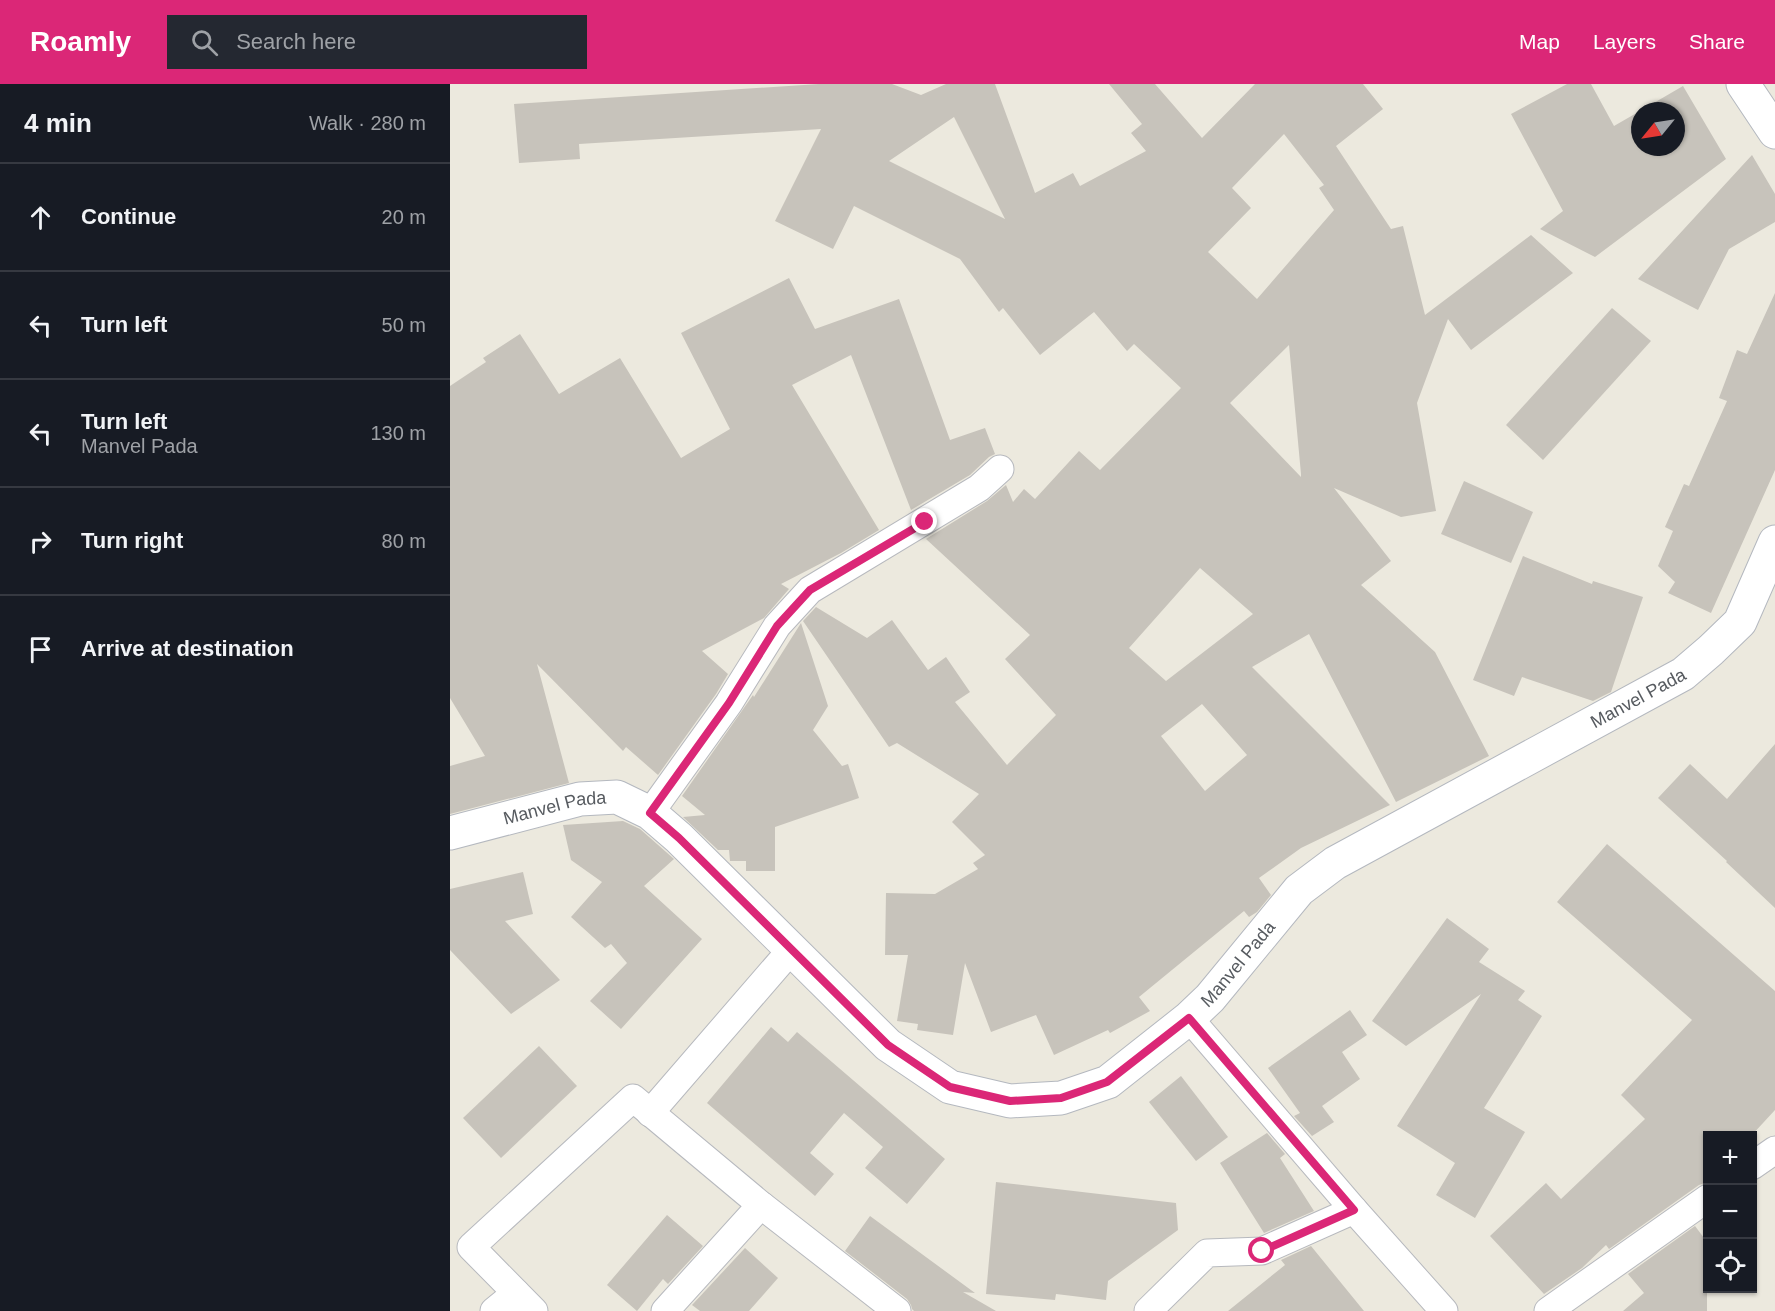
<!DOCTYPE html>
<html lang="en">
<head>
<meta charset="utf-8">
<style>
	body { margin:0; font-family:Arial,sans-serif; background:#242831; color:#f1f3f6 }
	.controls { position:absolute; right:18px; bottom:18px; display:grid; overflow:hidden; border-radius:0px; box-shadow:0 2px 4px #0004 }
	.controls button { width:54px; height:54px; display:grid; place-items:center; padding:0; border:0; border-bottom:2px solid #363941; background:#171b24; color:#f1f3f6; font:30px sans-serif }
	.compass { position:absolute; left:1181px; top:18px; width:54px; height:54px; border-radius:50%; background:#171b24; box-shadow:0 2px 4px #0004; rotate:240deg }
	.stop { position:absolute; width:18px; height:18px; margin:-14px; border:4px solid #db2777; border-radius:50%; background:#fff }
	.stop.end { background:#db2777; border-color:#fff; box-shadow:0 2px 6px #0008 }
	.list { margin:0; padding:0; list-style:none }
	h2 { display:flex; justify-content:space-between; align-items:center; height:78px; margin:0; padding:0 24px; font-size:26px }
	h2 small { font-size:20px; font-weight:400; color:#9ea1a6 }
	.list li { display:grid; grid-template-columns:39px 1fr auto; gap:18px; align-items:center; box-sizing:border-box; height:108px; padding:0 24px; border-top:2px solid #363941 }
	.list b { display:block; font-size:22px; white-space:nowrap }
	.list p { margin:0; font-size:20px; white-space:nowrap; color:#9ea1a6 }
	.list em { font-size:20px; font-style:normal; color:#9ea1a6 }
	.icon { flex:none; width:33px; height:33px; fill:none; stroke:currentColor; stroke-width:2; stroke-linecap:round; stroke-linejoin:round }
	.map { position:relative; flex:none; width:1325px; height:1227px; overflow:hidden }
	header { display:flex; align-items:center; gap:36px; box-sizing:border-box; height:84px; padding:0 30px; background:#db2777; color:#fff }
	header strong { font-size:28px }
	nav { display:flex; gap:33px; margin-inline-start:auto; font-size:21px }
	.search { width:420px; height:54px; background:#242831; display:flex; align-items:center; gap:15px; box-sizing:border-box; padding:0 21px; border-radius:0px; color:#9ea1a6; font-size:22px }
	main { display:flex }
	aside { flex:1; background:#171b24 }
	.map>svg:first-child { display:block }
	.building { fill:#c7c3bb; fill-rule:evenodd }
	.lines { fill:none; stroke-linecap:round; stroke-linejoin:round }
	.minor-casing { stroke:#b7b9be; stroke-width:29 }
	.secondary-casing { stroke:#b4b8bf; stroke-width:35 }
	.minor { stroke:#fff; stroke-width:27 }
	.secondary { stroke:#fff; stroke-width:33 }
	.route { stroke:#db2777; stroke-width:8 }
	.labels { text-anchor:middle; stroke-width:4.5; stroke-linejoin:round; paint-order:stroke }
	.street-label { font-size:18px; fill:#575b60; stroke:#fff }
</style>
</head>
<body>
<header>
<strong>Roamly</strong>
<div class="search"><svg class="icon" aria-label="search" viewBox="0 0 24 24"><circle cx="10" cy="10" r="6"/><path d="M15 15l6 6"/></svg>Search here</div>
<nav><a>Map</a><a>Layers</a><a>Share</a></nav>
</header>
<main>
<aside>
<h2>4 min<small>Walk · 280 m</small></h2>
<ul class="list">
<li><svg class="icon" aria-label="ahead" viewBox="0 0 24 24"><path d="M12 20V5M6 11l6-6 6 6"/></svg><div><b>Continue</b></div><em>20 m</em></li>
<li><svg class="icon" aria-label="left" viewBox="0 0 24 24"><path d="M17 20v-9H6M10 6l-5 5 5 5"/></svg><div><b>Turn left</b></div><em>50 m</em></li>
<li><svg class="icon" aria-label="left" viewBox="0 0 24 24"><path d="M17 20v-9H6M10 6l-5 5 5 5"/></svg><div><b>Turn left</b><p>Manvel Pada</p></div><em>130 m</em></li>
<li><svg class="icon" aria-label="right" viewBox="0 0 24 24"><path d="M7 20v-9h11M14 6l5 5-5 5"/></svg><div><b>Turn right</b></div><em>80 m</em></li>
<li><svg class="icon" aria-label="arrive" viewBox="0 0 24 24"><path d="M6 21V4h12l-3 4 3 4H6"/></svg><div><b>Arrive at destination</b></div></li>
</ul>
</aside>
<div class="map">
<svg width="1325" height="1227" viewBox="0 0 1325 1227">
	<rect width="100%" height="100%" fill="#ece9de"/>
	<g class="building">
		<path d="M369,0h73l29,11 25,-11h49l40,109 38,-20 7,13 66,-35 -15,-18 11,-9 -33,-40h46l47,54 53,-54h108l20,25 -47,37 55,83 12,-3 22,89 106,-80 42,38 -102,77 -23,-31 -31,84 19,108 -35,6 -67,-29 57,73 -30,24 74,67 54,104 -93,46 -87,-168 -57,33 138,138 -89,43 -42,30 12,17 -14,17 -8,5 -5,-6 -105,86 11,14 -40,22 -2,-3 -54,25 -18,-40 -45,17 -26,-69 -12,72 -36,-5 1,-6 -21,-3 11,-66h-23l1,-62 49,1 43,-25 -5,-6 12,-8 -33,-33 27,-28 -82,-51 -8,4 -86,-126 13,-14 51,31 25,-18 36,50 18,-13 24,35 -15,10 52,63 49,-50 -51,-56 25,-24 -104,-96 61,-38 19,-16 7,17 11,-13 11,10 44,-48 21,19 81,-82 -47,-44 -7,7 -33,-39 -54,43 -37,-47 -4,4 -39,-53 -106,-53 -21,43 -58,-28 46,-92 -242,15 1,15 -61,4 -5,-59zM504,33l51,102 -116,-58zM834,50l40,51 -5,3 15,22 -77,89 -49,-47 43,-44 -19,-20zM839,261l12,129v3l-71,-74zM750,484l53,46 -87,67 -37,-33zM752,620l45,51 -42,36 -44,-55z"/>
		<polygon points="1117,0 1141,0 1164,42 1190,27 1190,63 1226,63 1226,27 1190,27 1233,2 1276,75 1145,173 1090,145 1113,127 1061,30"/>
		<polygon points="1302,71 1325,110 1325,138 1279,165 1248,226 1188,195"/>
		<polygon points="339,194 365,245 449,215 500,356 535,344 545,370 539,373 520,391 461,426 401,271 342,301 429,446 391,469 331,500 339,505 314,534 252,567 278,590 266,610 208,691 176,663 173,667 87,580 119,699 0,730 0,682 35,672 0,614 0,302 36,278 33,274 70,250 109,310 170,274 231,374 280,345 231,249"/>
		<polygon points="1325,209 1325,386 1261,529 1218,509 1225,498 1208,482 1223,447 1215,443 1234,400 1239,402 1277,317 1269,314 1287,266 1297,270"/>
		<polygon points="1162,224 1201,257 1093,376 1056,341"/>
		<polygon points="1014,397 1083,428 1061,479 991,450"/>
		<polygon points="1073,472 1142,500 1143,497 1193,513 1161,608 1143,617 1072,593 1064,612 1023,596"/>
		<polygon points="351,539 378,622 363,646 392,682 398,680 409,714 325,743 325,787 296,787 296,777 280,777 279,766 268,766 233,733 255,731 232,712 303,611 304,613"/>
		<polygon points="1325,660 1325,824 1276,778 1277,777 1208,714 1240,680 1277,715"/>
		<polygon points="173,737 190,745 224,775 194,802 252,855 171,945 140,917 177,879 161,860 155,864 121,833 152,798 121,776 113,741"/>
		<polygon points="1157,760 1325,907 1325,1026 1301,1052 1257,1052 1257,1098 1249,1101 1159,1165 1156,1161 1132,1184 1094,1210 1040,1152 1096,1099 1111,1115 1195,1035 1171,1011 1242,936 1107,818"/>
		<polygon points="73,788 83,830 55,837 110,896 61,930 0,866 0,805"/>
		<polygon points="997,834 1039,865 1029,878 1075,907 1068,916 1092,932 1034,1024 1075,1048 1025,1134 986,1111 1005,1079 947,1042 1031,910 956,962 922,937"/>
		<polygon points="900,926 917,951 892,968 910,995 872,1022 884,1038 862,1052 844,1032 850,1029 818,984"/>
		<polygon points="321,943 338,958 347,948 495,1075 457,1120 415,1084 433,1063 394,1029 360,1069 384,1090 365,1112 257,1019"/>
		<polygon points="89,962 127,1002 51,1074 13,1034"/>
		<polygon points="731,992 778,1053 746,1077 699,1018"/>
		<polygon points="817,1049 835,1070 830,1074 864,1127 814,1149 770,1079"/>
		<polygon points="546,1098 726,1119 728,1146 658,1197 656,1216 606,1210 605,1216 536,1210"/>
		<polygon points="217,1131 253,1162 218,1200 213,1195 187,1227 157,1201"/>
		<polygon points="420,1132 525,1209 513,1208 546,1227 464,1227 462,1225 461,1221 457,1215 395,1167"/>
		<polygon points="1245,1142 1257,1158 1257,1227 1173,1227 1194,1209 1178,1190"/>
		<polygon points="861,1162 914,1227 778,1227 835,1181 831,1176"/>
		<polygon points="295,1164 328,1194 299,1227 250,1227 242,1221"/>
	</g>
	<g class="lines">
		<g class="minor-casing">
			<g id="minor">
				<polyline points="200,729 279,619 327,542 360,506 529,404 550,385"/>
				<polyline points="739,934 904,1126 994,1227"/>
				<polyline points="200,1029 341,866"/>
				<polyline points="1302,1082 1325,1066"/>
				<polyline points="44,1227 66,1209"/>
				<polyline points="84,1227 21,1163 183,1014 311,1121 447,1227"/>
				<polyline points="215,1227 311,1121"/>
				<polyline points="698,1227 757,1169 812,1167 904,1126"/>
				<polyline points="1098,1227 1258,1114"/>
			</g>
		</g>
		<g class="secondary-casing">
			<g id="secondary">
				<polyline points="1293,0 1325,48"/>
				<path id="s1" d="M0,749l130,-34 37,-2 33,16 29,25 209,207 62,42 60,14 51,-3 47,-16 81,-64 21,-20 89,-108 36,-27 348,-189 28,-24 29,-28 35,-80"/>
			</g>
		</g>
		<use href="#minor" class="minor"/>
		<use href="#secondary" class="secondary"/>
	</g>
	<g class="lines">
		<polyline class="route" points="475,438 360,506 327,542 279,619 200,729 229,754 438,961 500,1003 560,1017 611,1014 657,998 739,934 904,1126 812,1167"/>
	</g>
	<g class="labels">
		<g class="street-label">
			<text dy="6" stroke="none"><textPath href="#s1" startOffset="1440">Manvel Pada</textPath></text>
			<text dy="6" stroke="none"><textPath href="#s1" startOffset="108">Manvel Pada</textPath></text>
			<text dy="6" stroke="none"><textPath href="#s1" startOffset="954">Manvel Pada</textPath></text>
		</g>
	</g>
</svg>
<div class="controls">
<button>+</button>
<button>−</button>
<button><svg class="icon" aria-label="locate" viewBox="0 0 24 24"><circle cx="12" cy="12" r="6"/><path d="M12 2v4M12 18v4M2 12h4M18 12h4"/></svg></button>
</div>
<svg class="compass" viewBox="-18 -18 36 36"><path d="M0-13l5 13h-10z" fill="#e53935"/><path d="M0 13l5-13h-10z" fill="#9ea1a6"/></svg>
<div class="stop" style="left:812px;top:1167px"></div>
<div class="stop end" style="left:475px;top:438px"></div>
</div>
</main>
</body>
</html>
